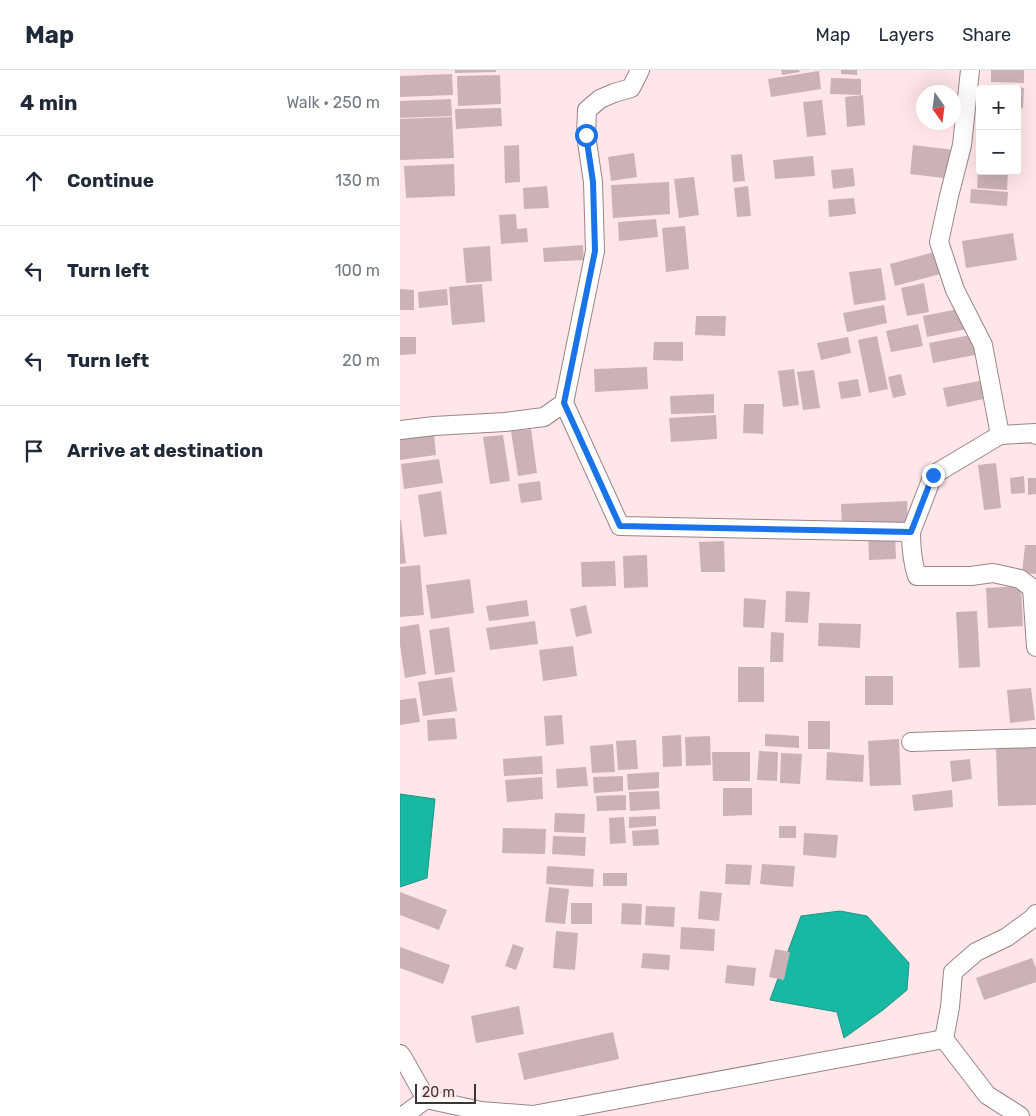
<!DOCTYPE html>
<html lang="en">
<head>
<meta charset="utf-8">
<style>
	body { margin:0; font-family:Rubik,sans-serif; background:#f2f2f3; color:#1f2937 }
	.controls { position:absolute; right:15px; top:15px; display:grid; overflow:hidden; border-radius:5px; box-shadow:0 5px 20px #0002 }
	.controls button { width:45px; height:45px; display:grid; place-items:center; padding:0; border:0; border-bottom:1px solid #e0e1e3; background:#fff; color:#1f2937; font:25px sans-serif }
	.compass { position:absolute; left:516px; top:15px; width:45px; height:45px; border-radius:50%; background:#fff; box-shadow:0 5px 20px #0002; rotate:166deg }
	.scale { position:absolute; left:15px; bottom:12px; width:61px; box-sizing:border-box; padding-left:5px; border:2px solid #3e3436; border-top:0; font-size:14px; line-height:18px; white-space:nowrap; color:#3e3436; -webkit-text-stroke:4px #ffe6e9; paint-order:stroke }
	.stop { position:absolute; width:15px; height:15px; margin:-11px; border:4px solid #1a73e8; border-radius:50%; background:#fff }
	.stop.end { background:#1a73e8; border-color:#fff; box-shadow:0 1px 5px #0008 }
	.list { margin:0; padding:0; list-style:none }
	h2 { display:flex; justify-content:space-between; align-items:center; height:65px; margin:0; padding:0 20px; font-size:21px }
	h2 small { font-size:16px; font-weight:400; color:#747a83 }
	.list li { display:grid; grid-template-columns:32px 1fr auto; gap:15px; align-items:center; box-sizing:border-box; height:90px; padding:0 20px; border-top:1px solid #e0e1e3 }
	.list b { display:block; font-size:19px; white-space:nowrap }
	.list em { font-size:16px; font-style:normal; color:#747a83 }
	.icon { flex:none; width:28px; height:28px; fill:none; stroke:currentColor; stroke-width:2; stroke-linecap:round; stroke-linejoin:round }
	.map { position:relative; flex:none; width:636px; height:1046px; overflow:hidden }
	header { display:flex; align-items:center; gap:30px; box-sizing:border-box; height:70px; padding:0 25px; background:#fff; border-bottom:1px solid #e0e1e3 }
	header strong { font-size:24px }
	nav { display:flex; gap:28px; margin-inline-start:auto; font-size:18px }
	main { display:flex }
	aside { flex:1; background:#fff }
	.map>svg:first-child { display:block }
	.water { fill:#17b9a3; stroke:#239182 }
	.building { fill:#cbb2b6 }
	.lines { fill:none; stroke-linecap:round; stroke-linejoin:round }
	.minor-casing { stroke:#9b8488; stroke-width:20 }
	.minor { stroke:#fff; stroke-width:18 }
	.route { stroke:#1a73e8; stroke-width:6 }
</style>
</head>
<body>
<header>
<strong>Map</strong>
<nav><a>Map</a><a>Layers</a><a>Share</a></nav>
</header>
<main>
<aside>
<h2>4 min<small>Walk · 250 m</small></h2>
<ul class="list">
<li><svg class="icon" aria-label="ahead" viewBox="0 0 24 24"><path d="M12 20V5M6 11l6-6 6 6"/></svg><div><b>Continue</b></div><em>130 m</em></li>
<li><svg class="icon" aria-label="left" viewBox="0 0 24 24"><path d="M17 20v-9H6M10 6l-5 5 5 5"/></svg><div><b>Turn left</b></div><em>100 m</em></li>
<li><svg class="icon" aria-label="left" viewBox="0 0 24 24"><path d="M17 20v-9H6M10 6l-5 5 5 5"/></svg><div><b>Turn left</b></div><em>20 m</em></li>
<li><svg class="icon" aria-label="arrive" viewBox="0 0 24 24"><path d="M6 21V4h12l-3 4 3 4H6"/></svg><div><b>Arrive at destination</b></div></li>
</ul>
</aside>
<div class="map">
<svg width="636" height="1046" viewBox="0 0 636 1046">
	<rect width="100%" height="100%" fill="#ffe6e9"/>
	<g class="water">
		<polygon points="0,724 35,729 27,808 0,817"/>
		<polygon points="440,841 467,846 509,893 507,920 483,940 444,968 437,942 370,930 401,846"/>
	</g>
	<g class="building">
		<polygon points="55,0 96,0 96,2 55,3"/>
		<polygon points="381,0 399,0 400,2 382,5"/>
		<polygon points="441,0 457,0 457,5 441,4"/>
		<polygon points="591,0 624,0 624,13 591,12"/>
		<polygon points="419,1 421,19 371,27 368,9"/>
		<polygon points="52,4 53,25 0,27 0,6"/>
		<polygon points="100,5 101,34 58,36 57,6"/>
		<polygon points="431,8 461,9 461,25 430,24"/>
		<polygon points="617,17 624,18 623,38 617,38"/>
		<polygon points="463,25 465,55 447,57 445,27"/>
		<polygon points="51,29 52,46 0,48 0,31"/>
		<polygon points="422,30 426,65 407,67 403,32"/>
		<polygon points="101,38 102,56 56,59 55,39"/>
		<polygon points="52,47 54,88 0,90 0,49"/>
		<polygon points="119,75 120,112 105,113 104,76"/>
		<polygon points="513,75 555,80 552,109 510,104"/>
		<polygon points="234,83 237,107 211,111 208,87"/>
		<polygon points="342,84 345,111 333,112 331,85"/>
		<polygon points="413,86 415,106 375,109 373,90"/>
		<polygon points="54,94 55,126 6,128 4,96"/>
		<polygon points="453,98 455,116 433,119 431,100"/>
		<polygon points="578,101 608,101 607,120 577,118"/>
		<polygon points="294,107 299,145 279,148 274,109"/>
		<polygon points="269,112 270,144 213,148 211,115"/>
		<polygon points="147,116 149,138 124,139 123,118"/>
		<polygon points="348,116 351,146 337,147 334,118"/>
		<polygon points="571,119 608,122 607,136 570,133"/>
		<polygon points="454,128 456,144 429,147 428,130"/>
		<polygon points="116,144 117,159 127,158 128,172 101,174 99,145"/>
		<polygon points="256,149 258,167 219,171 218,152"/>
		<polygon points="285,156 289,199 266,202 262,158"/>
		<polygon points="613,163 617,190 566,198 562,171"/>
		<polygon points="183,175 184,190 144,192 143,178"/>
		<polygon points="90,176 92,211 66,213 63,178"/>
		<polygon points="538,181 544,203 495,216 490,194"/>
		<polygon points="481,198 486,230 454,235 449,202"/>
		<polygon points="524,213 529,242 507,246 501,218"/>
		<polygon points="82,214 85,252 52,255 49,217"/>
		<polygon points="0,219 14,220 14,240 0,240"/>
		<polygon points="47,219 48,235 19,238 18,222"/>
		<polygon points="484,235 487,253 447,262 443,243"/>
		<polygon points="563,238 567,259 527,267 523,246"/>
		<polygon points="296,246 326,246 325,266 295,265"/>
		<polygon points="518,254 523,276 491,282 486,261"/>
		<polygon points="571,265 575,285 533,293 529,273"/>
		<polygon points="477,266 488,319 469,323 458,270"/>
		<polygon points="0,267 16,267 16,284 0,285"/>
		<polygon points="448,267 451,283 421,290 417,273"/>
		<polygon points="254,272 283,272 283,291 253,290"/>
		<polygon points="247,297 248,319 195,322 194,299"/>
		<polygon points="394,299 399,335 383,337 378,301"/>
		<polygon points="414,300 420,338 403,340 397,302"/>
		<polygon points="501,304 506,325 493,328 488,307"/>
		<polygon points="458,309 461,326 441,329 438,312"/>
		<polygon points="584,310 588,328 547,337 543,318"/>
		<polygon points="314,324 314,343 271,344 270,326"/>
		<polygon points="344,334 364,334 363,364 343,363"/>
		<polygon points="316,345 317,369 271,372 269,348"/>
		<polygon points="131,359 137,403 118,406 111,361"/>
		<polygon points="34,364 36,385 0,390 0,369"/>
		<polygon points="103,365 110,411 90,414 83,367"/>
		<polygon points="39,389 43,413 4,419 1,394"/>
		<polygon points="596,393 601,438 584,440 578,395"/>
		<polygon points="624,406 625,423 611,424 610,408"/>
		<polygon points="628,408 636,408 636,424 628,425"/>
		<polygon points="140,411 142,430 121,433 118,414"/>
		<polygon points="41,421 47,464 24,467 18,425"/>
		<polygon points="507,431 508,458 442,460 441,434"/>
		<polygon points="0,450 1,450 6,493 0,494"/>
		<polygon points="495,462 496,489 469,490 468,463"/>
		<polygon points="324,471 325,502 301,502 299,472"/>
		<polygon points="625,475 636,475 636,504 622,503"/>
		<polygon points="247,485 248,517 224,518 223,486"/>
		<polygon points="215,491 216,516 182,517 181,492"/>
		<polygon points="20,495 24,545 0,547 0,497"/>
		<polygon points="70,509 74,543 31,549 26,515"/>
		<polygon points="621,516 623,556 588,558 586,518"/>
		<polygon points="386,521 410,522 408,553 385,552"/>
		<polygon points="344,528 366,530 364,558 343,557"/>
		<polygon points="127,530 129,546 89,551 86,536"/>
		<polygon points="186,535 192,563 176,567 170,539"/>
		<polygon points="577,541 580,597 559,598 556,542"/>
		<polygon points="135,551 138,574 90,580 86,558"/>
		<polygon points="419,553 461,554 460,578 418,576"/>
		<polygon points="19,554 26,604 5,608 0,575 0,557"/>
		<polygon points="49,557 55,602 35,605 29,560"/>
		<polygon points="371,562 384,563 383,592 370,592"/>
		<polygon points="173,576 177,606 143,611 139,580"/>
		<rect x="338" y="597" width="26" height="35"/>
		<rect x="465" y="606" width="28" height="29"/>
		<polygon points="52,607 57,641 23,646 18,612"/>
		<polygon points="631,618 635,650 610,653 607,620"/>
		<polygon points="16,628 20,652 0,655 0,630"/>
		<polygon points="162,645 164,674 146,676 144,646"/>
		<polygon points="55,648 57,669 28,671 27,650"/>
		<rect x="408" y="651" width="22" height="28"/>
		<polygon points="365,664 399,666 399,678 365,676"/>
		<polygon points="281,665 282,696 263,697 262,666"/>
		<polygon points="310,666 311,695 286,696 285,667"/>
		<polygon points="499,669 501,715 470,716 468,671"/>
		<polygon points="236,670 238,699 218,700 216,671"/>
		<polygon points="213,674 215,702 192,703 190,676"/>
		<polygon points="636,677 636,735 598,736 596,679"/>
		<polygon points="359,681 378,682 377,711 357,710"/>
		<polygon points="312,682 350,682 350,711 313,711"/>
		<polygon points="427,682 464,685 463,712 426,710"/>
		<polygon points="381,683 402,684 400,714 380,713"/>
		<polygon points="142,686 143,704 104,706 103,689"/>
		<polygon points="570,689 572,709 552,712 550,691"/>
		<polygon points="186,697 188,716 157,718 156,699"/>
		<polygon points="259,702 259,718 228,720 227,704"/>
		<polygon points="223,706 223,721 194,723 193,707"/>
		<polygon points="142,707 143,729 107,732 105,710"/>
		<polygon points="323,718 352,718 352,745 323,746"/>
		<polygon points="552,720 553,737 514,741 512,725"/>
		<polygon points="259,721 260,739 230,741 229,722"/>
		<polygon points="226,725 226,740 197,741 196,726"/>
		<polygon points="155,743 185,744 184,763 154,762"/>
		<polygon points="256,746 256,756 229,758 229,747"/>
		<polygon points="224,747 226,773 210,774 209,748"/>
		<rect x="379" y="756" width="17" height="12"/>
		<polygon points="103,758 146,759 145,784 102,783"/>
		<polygon points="258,759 259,775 233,776 232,761"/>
		<polygon points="404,763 438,765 436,788 403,785"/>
		<polygon points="153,766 186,767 185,786 152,784"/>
		<polygon points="326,794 352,795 350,815 325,814"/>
		<polygon points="362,794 395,796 393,817 360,814"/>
		<polygon points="147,796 194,799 193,817 146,814"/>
		<rect x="203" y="803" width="24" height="13"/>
		<polygon points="149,817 169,819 165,854 145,852"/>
		<polygon points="300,821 322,823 319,851 298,849"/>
		<polygon points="0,822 47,840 39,860 0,845"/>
		<rect x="171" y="833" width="21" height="21"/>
		<polygon points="222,833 242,834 241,855 221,854"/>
		<polygon points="246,836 275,837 274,857 245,855"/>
		<polygon points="281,857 315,859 314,881 280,879"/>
		<polygon points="156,861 178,863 175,900 153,898"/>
		<polygon points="113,874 124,878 116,900 105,896"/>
		<polygon points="0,877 50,895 43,914 0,898"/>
		<polygon points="375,879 390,882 384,910 369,907"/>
		<polygon points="243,883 270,885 269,900 241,898"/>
		<polygon points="632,888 636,898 636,912 584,930 576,908"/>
		<polygon points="327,895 356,898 354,916 325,913"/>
		<polygon points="119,936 124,964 76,973 71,946"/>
		<polygon points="213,962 219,989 124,1010 118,983"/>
	</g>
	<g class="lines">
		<g class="minor-casing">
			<g id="minor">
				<path d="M164,333l56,123 291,6c0,16 1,29 6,44h54l22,-3 27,6 12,9 4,59"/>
				<polyline points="0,360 34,356 105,352 144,347 164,333 195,181 193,112 186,65 187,40 200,29 214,23 231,18 240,0"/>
				<polyline points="600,365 636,363 636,365"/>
				<polyline points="511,462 533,405 600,365 583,275 555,220 539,172 549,126 562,75 570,0"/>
				<polyline points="511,672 636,668"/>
				<polyline points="0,984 3,988 26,1029 81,1041 133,1045 544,969"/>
				<polyline points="3,1046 26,1029"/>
				<polyline points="620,1046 587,1025 544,969 550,937 553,902 576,882 607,867 633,848 636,844"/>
			</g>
		</g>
		<use href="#minor" class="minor"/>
	</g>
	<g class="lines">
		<polyline class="route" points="186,65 193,112 195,181 164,333 220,456 511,462 533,405"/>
	</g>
</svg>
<div class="controls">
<button>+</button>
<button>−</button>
</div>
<svg class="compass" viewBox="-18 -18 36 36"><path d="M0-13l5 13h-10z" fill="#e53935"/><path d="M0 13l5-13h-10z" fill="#747a83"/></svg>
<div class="scale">20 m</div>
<div class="stop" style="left:186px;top:65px"></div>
<div class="stop end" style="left:533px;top:405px"></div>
</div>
</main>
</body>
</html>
